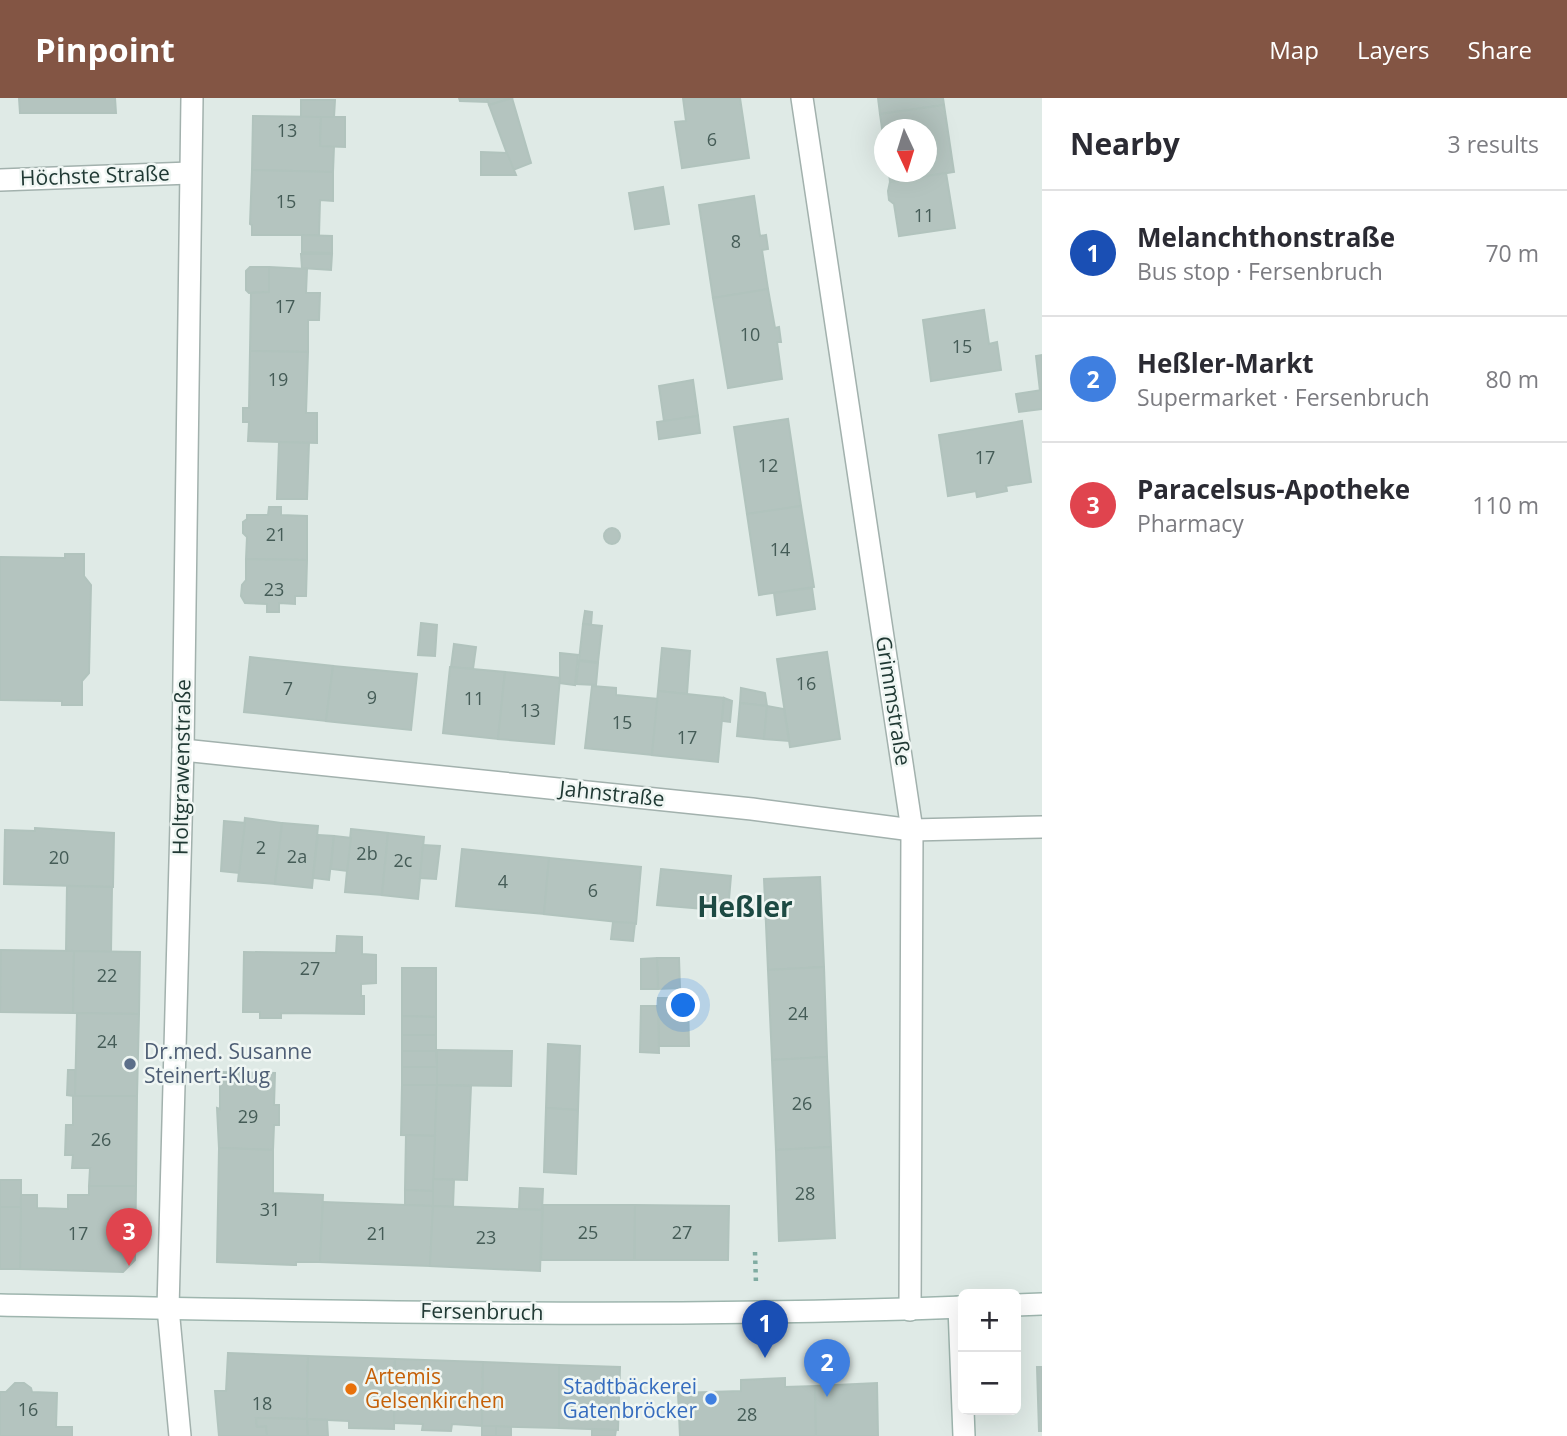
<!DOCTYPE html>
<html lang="en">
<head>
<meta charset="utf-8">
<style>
	body { margin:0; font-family:"Open Sans",sans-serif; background:#f7f7f7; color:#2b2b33 }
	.controls { position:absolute; right:21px; bottom:21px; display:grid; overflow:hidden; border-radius:10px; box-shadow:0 7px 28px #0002 }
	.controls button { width:63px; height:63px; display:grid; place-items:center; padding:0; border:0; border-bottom:2px solid #e1e1e2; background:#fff; color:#2b2b33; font:35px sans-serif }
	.compass { position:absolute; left:874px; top:21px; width:63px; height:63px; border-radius:50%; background:#fff; box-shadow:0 7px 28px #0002; rotate:176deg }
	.you { position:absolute; left:684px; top:908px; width:24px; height:24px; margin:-18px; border:5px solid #fff; border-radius:50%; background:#1a73e8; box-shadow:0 0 0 10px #1a73e833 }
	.badge { display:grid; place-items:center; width:46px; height:46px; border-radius:50%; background:#835544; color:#fff; font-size:23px; font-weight:700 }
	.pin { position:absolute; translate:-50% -58px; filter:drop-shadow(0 2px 4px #0008) }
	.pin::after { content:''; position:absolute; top:37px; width:24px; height:21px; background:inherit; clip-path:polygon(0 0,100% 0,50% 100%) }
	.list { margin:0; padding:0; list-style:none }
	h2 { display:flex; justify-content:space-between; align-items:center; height:91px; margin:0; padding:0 28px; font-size:30px }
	h2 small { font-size:23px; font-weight:400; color:#7c7c81 }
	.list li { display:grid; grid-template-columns:46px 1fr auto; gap:21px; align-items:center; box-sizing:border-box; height:126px; padding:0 28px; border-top:2px solid #e1e1e2 }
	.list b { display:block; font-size:26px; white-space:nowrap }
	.list p { margin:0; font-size:23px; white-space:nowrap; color:#7c7c81 }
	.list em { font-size:23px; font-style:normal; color:#7c7c81 }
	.map { position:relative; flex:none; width:1042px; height:1338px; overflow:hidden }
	header { display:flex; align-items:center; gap:42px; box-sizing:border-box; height:98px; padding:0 35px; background:#835544; color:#fff }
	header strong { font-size:33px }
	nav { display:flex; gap:38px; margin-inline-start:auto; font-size:24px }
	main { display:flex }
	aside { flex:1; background:#fff }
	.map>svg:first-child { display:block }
	.building { fill:#b4c4bf; stroke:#b1c3bd; stroke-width:2 }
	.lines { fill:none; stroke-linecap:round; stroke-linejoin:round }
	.street-casing { stroke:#a2b1ad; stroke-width:24 }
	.secondary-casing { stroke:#9eb5ae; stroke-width:24 }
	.path { stroke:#80aca2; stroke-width:4.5; stroke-dasharray:3.5 5; stroke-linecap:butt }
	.street { stroke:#fff; stroke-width:21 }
	.secondary { stroke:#fff; stroke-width:21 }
	.service-dot { fill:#5c6f8a; stroke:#eff6f3; stroke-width:2.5 }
	.food-dot { fill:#e8710a; stroke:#eff6f3; stroke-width:2.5 }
	.shop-dot { fill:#3f7fe0; stroke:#eff6f3; stroke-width:2.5 }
	.labels { text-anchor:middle; stroke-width:5; stroke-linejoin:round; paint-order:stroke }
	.number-label { font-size:18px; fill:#455c57 }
	.street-label { font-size:21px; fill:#203934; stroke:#eff6f3 }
	.service-label { font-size:21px; fill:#4e5e75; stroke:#eff6f3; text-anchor:start }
	.food-label { font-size:21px; fill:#c56008; stroke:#eff6f3; text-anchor:start }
	.shop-label { font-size:21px; fill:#366cbe; stroke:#eff6f3; text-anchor:end }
	.district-label { font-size:28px; font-weight:bold; fill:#1d4a43; stroke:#eff6f3 }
</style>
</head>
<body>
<header>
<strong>Pinpoint</strong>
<nav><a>Map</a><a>Layers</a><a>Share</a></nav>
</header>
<main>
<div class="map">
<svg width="1042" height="1338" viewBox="0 0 1042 1338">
	<rect width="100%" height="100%" fill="#dfeae6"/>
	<g class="building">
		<polygon points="19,0 115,0 116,15 20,15"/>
		<polygon points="459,0 487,0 488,4 460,3"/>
		<polygon points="487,0 513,0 489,7"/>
		<polygon points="512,0 531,65 513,72 489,7"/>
		<polygon points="683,0 740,0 749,60 682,70 675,24 686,23"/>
		<polygon points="878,0 943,0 944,7 880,16"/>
		<polygon points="301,2 335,2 334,19 301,19"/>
		<polygon points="944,7 954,74 890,84 889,74 926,74 926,32 884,32 884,44 880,16"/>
		<polygon points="253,18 321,19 320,48 334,48 333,74 252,72"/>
		<polygon points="321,19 345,19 345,49 320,48"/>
		<polygon points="481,54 507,55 516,77 481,77"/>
		<polygon points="252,72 333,74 333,103 320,102 319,137 252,137 252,127 250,126"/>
		<polygon points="946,75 955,130 899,138 894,106 889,102 888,93 890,84"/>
		<polygon points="663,89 669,126 635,131 629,95"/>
		<polygon points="754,98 760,138 766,137 768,151 762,152 768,191 713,200 699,107"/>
		<polygon points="302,137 332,138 332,155 302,154"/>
		<polygon points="301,156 332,156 331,172 302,170"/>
		<polygon points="250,169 269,169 269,194 249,195 246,192 246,173"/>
		<polygon points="269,169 307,171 306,195 320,195 319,222 308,222 308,254 250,253 251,195 269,194"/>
		<polygon points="768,191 775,230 779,229 781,244 777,244 782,281 728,290 713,200"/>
		<polygon points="984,212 989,246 997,244 1001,272 931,283 923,222"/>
		<polygon points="250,253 308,254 306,315 317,315 317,345 248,343 249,324 243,324 243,310 249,310"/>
		<polygon points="1042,257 1042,292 1040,293 1036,258"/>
		<polygon points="693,282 698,318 664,323 659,288"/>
		<polygon points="1042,292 1042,311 1019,314 1016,296"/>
		<polygon points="698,318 700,335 659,341 657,324"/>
		<polygon points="788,321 801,408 747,416 734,329"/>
		<polygon points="1022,323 1031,384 1006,388 1007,393 977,399 976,393 948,398 939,337"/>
		<polygon points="279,344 309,345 307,401 277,401"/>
		<polygon points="801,408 814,489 759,497 747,416"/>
		<polygon points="269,409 281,409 281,417 307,418 307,462 246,461 247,439 243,435 243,424 247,421 247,417 268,417"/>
		<circle cx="612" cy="438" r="8"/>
		<polygon points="65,456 84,456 84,478 91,487 89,575 82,583 82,607 62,607 62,603 0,602 0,459 65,460"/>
		<polygon points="246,461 307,462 306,498 295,498 295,506 279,505 279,514 267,514 267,506 245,505 241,498 242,487 246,482"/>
		<polygon points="812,490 815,511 777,517 774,495"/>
		<polygon points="585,513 592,514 591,527 583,526"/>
		<polygon points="421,525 437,527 435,558 418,557"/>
		<polygon points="583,526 602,528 598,564 579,562"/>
		<polygon points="454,546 476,549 473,571 451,569"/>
		<polygon points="662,550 690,553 687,596 658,593"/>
		<polygon points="827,554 840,641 790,649 777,561"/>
		<polygon points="560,555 578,557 575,587 560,585"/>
		<polygon points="250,559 333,568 326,623 244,614"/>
		<polygon points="579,563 598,565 596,587 576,586"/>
		<polygon points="333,568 417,576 411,632 326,623"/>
		<polygon points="450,569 505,574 498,641 443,635"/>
		<polygon points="505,574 560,580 554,646 498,641"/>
		<polygon points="592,588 616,590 616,597 658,601 652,657 585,650"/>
		<polygon points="741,590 765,595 767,608 740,605"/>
		<polygon points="658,593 724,600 718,664 652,657"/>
		<polygon points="724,600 732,603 730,624 722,623"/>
		<polygon points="740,605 767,608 764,641 737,638"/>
		<polygon points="767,608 784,611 789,643 764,641"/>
		<polygon points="245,720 282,725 275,786 238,783"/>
		<polygon points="224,723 245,725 239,775 221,773"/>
		<polygon points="282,725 318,728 312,790 275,786"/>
		<polygon points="35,730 114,735 113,789 4,786 5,732 35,733"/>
		<polygon points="351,731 388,735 382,797 345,794"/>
		<polygon points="388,735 424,739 418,801 382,797"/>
		<polygon points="318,737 334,738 329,782 313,780"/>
		<polygon points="334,738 351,740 347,773 331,771"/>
		<polygon points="423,747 440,748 436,781 420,780"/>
		<polygon points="462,751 549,760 544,816 456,808"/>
		<polygon points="549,760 641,769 636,826 544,816"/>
		<polygon points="661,771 731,778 728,813 657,807"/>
		<polygon points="820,779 824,869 768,872 764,781"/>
		<polygon points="67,788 112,789 111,854 66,853"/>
		<polygon points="613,824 635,825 633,843 611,841"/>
		<polygon points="337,838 362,839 362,856 376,857 376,885 361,886 361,898 364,898 364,916 281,915 281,920 260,920 260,914 243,914 244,854 336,855"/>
		<polygon points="1,852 74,853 73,915 0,914"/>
		<polygon points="74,853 140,854 139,916 73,915"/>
		<polygon points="657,860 679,860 680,890 658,891"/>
		<polygon points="657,860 658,891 641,891 641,861"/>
		<polygon points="824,869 827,959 772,962 768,872"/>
		<polygon points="402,870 436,870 436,919 402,918"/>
		<polygon points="658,900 688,900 689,948 659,948"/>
		<polygon points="641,908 658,908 659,955 640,954"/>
		<polygon points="77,915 139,916 137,998 75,998"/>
		<polygon points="402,918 436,919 436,937 402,937"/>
		<rect x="402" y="937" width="34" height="16"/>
		<polygon points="548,946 580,948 578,1012 546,1010"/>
		<polygon points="437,952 512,953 511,988 437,987"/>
		<polygon points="402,953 436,953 437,969 402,969"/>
		<polygon points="827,959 831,1049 776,1052 772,962"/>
		<rect x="402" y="969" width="35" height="18"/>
		<polygon points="68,972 75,972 75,998 67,997"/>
		<polygon points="220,974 275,975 274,1007 279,1007 279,1027 274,1027 273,1052 219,1050 217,1010 220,1011"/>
		<polygon points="402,987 437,987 435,1038 401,1037"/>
		<polygon points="437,987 471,988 467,1082 433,1081"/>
		<polygon points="73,998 137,998 136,1088 89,1088 90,1070 72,1070 73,1057 65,1057 66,1027 73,1027"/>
		<polygon points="546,1010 578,1012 576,1076 544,1074"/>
		<polygon points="406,1037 435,1038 433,1093 405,1092"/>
		<polygon points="831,1049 835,1140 779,1143 776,1052"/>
		<polygon points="219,1050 273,1052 273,1095 323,1097 320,1164 296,1164 296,1167 294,1167 217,1164"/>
		<polygon points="433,1081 454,1082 453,1109 433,1108"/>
		<rect x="0" y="1082" width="21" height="27"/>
		<polygon points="89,1088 136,1088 135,1162 123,1174 20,1171 21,1097 37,1097 37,1110 68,1111 68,1097 89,1097"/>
		<polygon points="520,1090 543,1091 542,1112 519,1111"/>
		<polygon points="405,1092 433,1093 433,1108 405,1107"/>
		<polygon points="323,1104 433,1108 430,1168 320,1164"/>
		<polygon points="543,1107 635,1107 634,1162 541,1162"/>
		<polygon points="635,1107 729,1108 728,1162 635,1162"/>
		<polygon points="433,1108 542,1112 540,1173 430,1168"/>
		<polygon points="0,1109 21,1109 20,1171 0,1171"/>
		<polygon points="228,1255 308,1258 307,1321 256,1320 257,1329 266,1328 267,1338 219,1338 215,1293 226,1293"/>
		<polygon points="308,1258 395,1261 394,1331 349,1330 349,1323 307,1321"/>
		<polygon points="395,1261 483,1264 482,1328 452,1326 451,1333 422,1332 423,1326 394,1325"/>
		<polygon points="483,1264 559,1267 559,1330 482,1328"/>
		<polygon points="559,1267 620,1269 618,1332 559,1330"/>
		<polygon points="1037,1269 1042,1269 1042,1333 1039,1333"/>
		<polygon points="785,1280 785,1289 815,1288 816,1338 680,1338 678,1295 741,1293 741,1282"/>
		<polygon points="15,1285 24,1285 31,1290 32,1294 57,1295 56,1329 72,1329 72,1338 0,1338 0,1294 6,1294"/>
		<polygon points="877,1285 878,1338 816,1338 815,1288"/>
		<polygon points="256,1320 307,1321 308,1338 267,1338 266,1328 257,1329"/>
		<polygon points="307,1321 327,1322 328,1338 308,1338"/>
		<rect x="482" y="1328" width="14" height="10"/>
		<polygon points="496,1328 511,1329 511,1338 496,1338"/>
		<polygon points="592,1331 616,1332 615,1338 592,1338"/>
	</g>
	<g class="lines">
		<g class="street-casing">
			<g id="street">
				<polyline points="802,0 912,732 910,1212"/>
				<polyline points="0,82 190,75"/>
				<polyline points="183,652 752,711 912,732 1042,729"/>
				<polyline points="180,1338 168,1210 183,652 192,0"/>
			</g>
		</g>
		<g class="secondary-casing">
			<g id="secondary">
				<path d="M0,1207c321,6 643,14 963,2"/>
				<polyline points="1016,1207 1042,1206"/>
				<polyline points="959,1209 964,1338"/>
			</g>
		</g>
		<polyline class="path" points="755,1154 756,1186"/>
		<use href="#street" class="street"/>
		<use href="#secondary" class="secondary"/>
	</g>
	<circle class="service-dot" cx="130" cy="966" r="7"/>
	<circle class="food-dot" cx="351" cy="1291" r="7"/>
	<circle class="shop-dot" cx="711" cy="1301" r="7"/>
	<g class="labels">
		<g class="number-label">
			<text x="287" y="39">13</text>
			<text x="712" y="48">6</text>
			<text x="286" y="110">15</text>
			<text x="924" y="124">11</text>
			<text x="736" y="150">8</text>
			<text x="285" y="215">17</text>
			<text x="750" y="243">10</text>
			<text x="962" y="255">15</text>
			<text x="278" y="288">19</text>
			<text x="985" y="366">17</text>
			<text x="768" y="374">12</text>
			<text x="276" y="443">21</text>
			<text x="780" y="458">14</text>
			<text x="274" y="498">23</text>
			<text x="806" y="592">16</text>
			<text x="288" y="597">7</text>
			<text x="372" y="606">9</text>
			<text x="474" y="607">11</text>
			<text x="530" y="619">13</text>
			<text x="622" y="631">15</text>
			<text x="687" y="646">17</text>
			<text x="261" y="756">2</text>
			<text x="367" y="762">2b</text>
			<text x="297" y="765">2a</text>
			<text x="59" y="766">20</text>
			<text x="403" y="769">2c</text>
			<text x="503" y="790">4</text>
			<text x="593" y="799">6</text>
			<text x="310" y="877">27</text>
			<text x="107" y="884">22</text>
			<text x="798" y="922">24</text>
			<text x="107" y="950">24</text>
			<text x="802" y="1012">26</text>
			<text x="248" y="1025">29</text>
			<text x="101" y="1048">26</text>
			<text x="805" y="1102">28</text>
			<text x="270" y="1118">31</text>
			<text x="588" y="1141">25</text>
			<text x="682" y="1141">27</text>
			<text x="78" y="1142">17</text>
			<text x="377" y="1142">21</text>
			<text x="486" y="1146">23</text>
			<text x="262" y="1312">18</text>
			<text x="28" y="1318">16</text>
			<text x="747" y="1323">28</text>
		</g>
		<g class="street-label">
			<text transform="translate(95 78) rotate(-2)" y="7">Höchste Straße</text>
			<text transform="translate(893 603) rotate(81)" y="7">Grimmstraße</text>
			<text transform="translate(182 669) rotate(-89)" y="7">Holtgrawenstraße</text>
			<text transform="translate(612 696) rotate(6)" y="7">Jahnstraße</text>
			<text transform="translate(482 1214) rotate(1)" y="7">Fersenbruch</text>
		</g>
		<g class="service-label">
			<text x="144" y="961">Dr.med. Susanne<tspan x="144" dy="24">Steinert-Klug</tspan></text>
		</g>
		<g class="food-label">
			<text x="365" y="1286">Artemis<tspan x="365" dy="24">Gelsenkirchen</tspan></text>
		</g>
		<g class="shop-label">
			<text x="697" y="1296">Stadtbäckerei<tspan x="697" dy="24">Gatenbröcker</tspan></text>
		</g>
		<g class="district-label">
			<text x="745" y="819">Heßler</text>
		</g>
	</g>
</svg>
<div class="controls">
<button>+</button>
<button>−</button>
</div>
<svg class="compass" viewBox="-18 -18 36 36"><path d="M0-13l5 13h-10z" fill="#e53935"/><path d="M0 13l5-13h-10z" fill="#7c7c81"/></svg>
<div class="you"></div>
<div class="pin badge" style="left:765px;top:1260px;background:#1a4fb4">1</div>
<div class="pin badge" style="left:827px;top:1299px;background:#3f7fe0">2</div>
<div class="pin badge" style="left:129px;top:1168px;background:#e0444e">3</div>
</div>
<aside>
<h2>Nearby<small>3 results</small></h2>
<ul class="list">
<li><span class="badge" style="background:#1a4fb4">1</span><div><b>Melanchthonstraße</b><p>Bus stop · Fersenbruch</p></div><em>70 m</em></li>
<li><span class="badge" style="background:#3f7fe0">2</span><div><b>Heßler-Markt</b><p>Supermarket · Fersenbruch</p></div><em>80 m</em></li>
<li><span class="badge" style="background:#e0444e">3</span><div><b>Paracelsus-Apotheke</b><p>Pharmacy</p></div><em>110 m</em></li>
</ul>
</aside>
</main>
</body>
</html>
